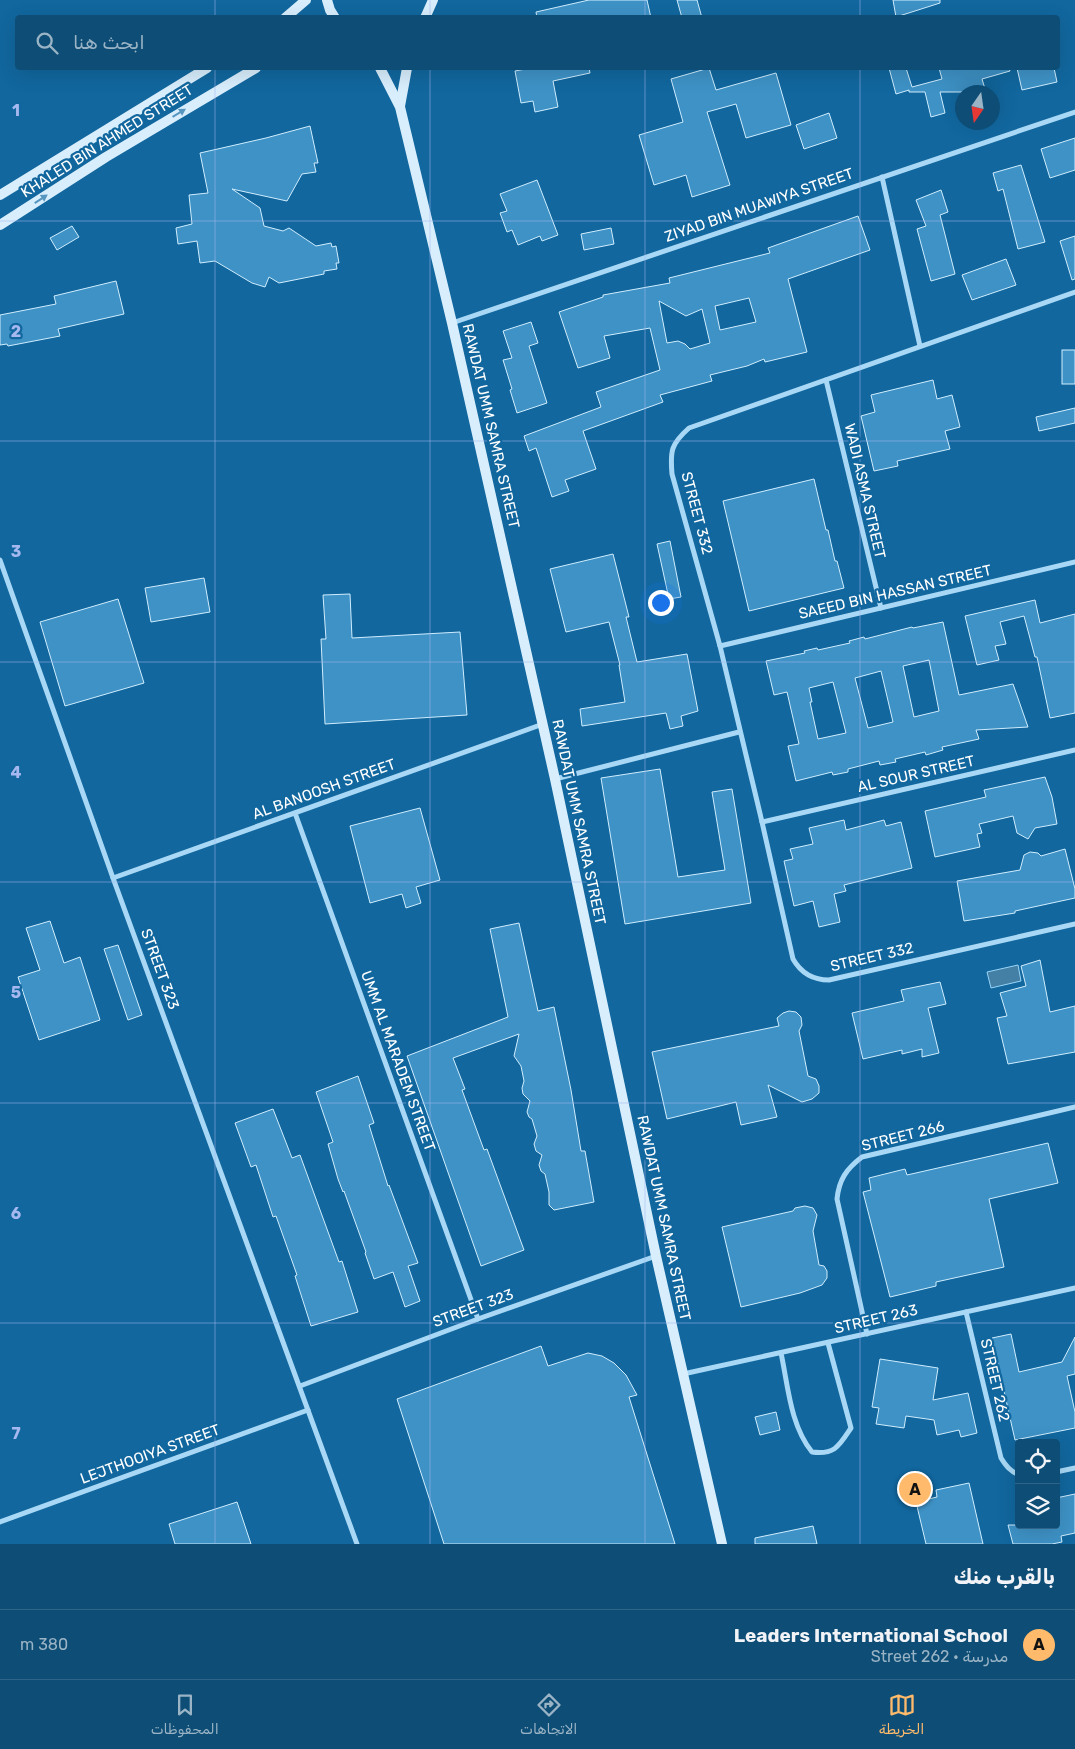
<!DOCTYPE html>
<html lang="ar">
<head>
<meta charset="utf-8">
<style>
	body { margin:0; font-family:Rubik,"Noto Naskh Arabic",sans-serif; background:#16547b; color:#f1f3f6; direction:rtl }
	.controls { position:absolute; right:15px; bottom:15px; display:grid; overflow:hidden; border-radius:5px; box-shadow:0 5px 20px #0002 }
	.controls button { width:45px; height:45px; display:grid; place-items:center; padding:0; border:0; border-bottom:1px solid #2d6488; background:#0d4d76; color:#f1f3f6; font:25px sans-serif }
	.compass { position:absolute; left:955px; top:85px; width:45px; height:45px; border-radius:50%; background:#0d4d76; box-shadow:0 5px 20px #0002; rotate:193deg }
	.you { position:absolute; left:660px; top:602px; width:18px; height:18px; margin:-12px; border:4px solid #fff; border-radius:50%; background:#1a73e8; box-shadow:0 0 0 8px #1a73e833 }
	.badge { display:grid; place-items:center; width:32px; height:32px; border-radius:50%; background:#ffbb6b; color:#111; font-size:16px; font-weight:700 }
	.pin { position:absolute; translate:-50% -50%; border:2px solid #fff; box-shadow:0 1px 5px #0006 }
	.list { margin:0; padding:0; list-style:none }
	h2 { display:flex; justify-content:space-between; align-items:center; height:65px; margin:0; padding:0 20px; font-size:21px }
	h2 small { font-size:16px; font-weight:400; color:#9ab4c5 }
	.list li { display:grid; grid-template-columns:32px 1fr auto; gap:15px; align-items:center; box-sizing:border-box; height:70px; padding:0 20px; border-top:1px solid #2d6488 }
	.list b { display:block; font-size:19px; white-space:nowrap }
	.list p { margin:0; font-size:16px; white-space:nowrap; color:#9ab4c5 }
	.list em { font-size:16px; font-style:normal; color:#9ab4c5 }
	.icon { flex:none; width:28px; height:28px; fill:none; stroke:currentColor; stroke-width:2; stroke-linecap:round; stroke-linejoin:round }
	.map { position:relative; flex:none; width:1075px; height:1544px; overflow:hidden; direction:ltr }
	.search { position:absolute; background:#0d4d76; box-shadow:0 5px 20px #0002; left:15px; right:15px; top:15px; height:55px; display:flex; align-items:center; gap:12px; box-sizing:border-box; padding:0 18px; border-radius:5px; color:#9ab4c5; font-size:19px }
	.sheet { height:135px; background:#0d4d76 }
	nav { display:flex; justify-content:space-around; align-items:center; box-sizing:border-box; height:70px; border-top:1px solid #2d6488; background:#0d4d76; font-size:14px; color:#9ab4c5 }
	nav a { display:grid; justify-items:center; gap:2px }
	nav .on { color:#ffbb6b }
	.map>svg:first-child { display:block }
	.water { fill:#447fa6; stroke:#99d5f8 }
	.building { fill:#3e92c6; stroke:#d0edfe; fill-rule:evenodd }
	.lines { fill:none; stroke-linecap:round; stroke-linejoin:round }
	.street { stroke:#a8d8f5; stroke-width:5 }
	.secondary { stroke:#d8eefd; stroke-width:10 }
	.oneway { fill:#5796bf }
	.grid { fill:none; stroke:#a5b8ef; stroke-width:1; stroke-opacity:0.55 }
	.labels { text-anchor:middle; stroke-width:4.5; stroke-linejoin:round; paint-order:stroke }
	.street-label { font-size:15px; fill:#fff; stroke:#11679e }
	.grid-label { font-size:16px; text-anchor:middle; font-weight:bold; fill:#a5b8ef; stroke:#11679e; stroke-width:4.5; stroke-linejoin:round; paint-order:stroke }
</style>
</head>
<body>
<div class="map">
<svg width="1075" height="1544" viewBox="0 0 1075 1544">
	<rect width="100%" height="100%" fill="#11679e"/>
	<polygon class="water" points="1018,965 1021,981 991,988 987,972"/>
	<g class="building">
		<polygon points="589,0 647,0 651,18 537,18 536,12"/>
		<polygon points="677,0 697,0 702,18 682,18"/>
		<polygon points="893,0 940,0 940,3 896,17"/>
		<polygon points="531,68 589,68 590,73 553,81 558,107 535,112 533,101 521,103 515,71"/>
		<polygon points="709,68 716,90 776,73 791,125 746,138 736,104 707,112 730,185 692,197 686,175 654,185 639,135 683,122 671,79"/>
		<polygon points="889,68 906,68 912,87 942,79 939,68 1009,68 1010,71 982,79 985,89 973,92 940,92 945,113 931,117 925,92 909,92 909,90 896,94"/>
		<polygon points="1017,68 1054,68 1057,82 1022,90"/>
		<polygon points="829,113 837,138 804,149 796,125"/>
		<polygon points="310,126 318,163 314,163 316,172 302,174 287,201 232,189 260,208 264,226 283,231 289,228 316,246 331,243 332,247 336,246 339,263 336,263 337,269 324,271 324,274 279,283 269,277 265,287 252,283 215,261 200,263 197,241 178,244 176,228 192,224 189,195 208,193 200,153 266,138"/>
		<polygon points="1075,138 1075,170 1050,178 1041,149"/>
		<polygon points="1021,165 1045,242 1018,249 1003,189 998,191 993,173"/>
		<polygon points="537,180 558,235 542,241 540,236 518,245 512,230 507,232 500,213 507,211 500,194"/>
		<polygon points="941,190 948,212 940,215 955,274 931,281 917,229 926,226 916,200"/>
		<path d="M858,216l12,34 -82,29 19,73 -42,10 -1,-3 -17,7 -37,9 2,6 -52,14 3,7 -80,29 13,38 -31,11 4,11 -17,6 -16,-49 -7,3 -5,-15 77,-29 -5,-15 64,-22 -10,-42 -46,8 6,22 -32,10 -19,-56 44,-15v-2l67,-12 -1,-5 101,-25 -2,-5zM749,298l7,24 -36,8 -5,-24zM659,301l27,15 16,-7 8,34 -20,6 -5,-5 -7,-3 -11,2z"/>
		<polygon points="72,226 79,237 57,250 50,238"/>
		<polygon points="611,228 614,244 584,250 581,234"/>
		<polygon points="1075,236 1075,279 1072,280 1060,241"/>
		<polygon points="1006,259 1016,285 972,300 962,275"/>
		<polygon points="116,281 124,314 58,329 60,336 8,346 7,344 0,345 0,315 56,304 54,296"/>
		<polygon points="531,322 538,343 529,346 547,403 517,413 510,390 512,389 503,360 512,358 503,331"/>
		<rect x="1062" y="350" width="13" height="34"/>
		<polygon points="933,380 937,399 952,395 960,427 945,431 950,449 897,461 898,466 874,471 861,416 875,412 871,395"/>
		<polygon points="1075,408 1075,423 1039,431 1036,417"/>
		<polygon points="814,479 826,530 828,530 835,561 837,561 844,588 749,611 723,501"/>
		<polygon points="670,541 681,597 669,599 657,544"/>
		<polygon points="613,554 629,617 626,617 637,662 687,654 698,711 681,716 683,726 670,729 666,713 582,726 580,709 625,702 619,665 620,665 609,622 566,632 550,569"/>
		<polygon points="204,578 210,612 151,622 145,588"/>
		<polygon points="350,594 352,638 460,632 467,715 325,724 321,639 326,639 323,595"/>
		<polygon points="118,599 144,683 65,706 40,622"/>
		<polygon points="1035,600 1040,623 1075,614 1075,713 1050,718 1037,657 1035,657 1024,616 1000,622 1006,644 995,646 999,660 977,665 965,616"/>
		<path d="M943,622l16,73 54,-11 15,43 -52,3 3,9 -37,8 1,3 -17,5 -1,-3 -30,7 1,3 -16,3 -1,-4 -31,8v3l-15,3 -1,-3 -36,9 -8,-35 11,-2 -12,-52 -13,3 -8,-34 39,-8 -1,-2 13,-3 1,2 32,-7 -1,-2 15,-4 1,2 47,-12 1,1zM929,660l10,51 -25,6 -11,-51zM881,671l12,51 -25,6 -13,-50zM833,682l13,51 -28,6 -8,-37h2l-3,-14z"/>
		<polygon points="660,769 678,877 725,870 712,792 732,789 751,903 625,924 601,778"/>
		<polygon points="1045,777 1052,797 1057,824 1035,828 1028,839 1017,833 1013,816 979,824 982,833 977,834 980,847 935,857 925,811 986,797 984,790"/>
		<polygon points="420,808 440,880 416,887 421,903 406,908 402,894 370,903 350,826"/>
		<polygon points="844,820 846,830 884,820 886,826 901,822 912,868 844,885 846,891 834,894 840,922 819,927 813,901 794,906 784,861 793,859 790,849 813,844 809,828"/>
		<polygon points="1065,849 1075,889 1075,898 1015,911 1015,913 964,921 957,881 1020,870 1024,855 1030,852 1038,853 1041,856"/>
		<polygon points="50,921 64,963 80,957 100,1020 39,1040 18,977 40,970 26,928"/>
		<polygon points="519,923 538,1011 554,1007 571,1090 581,1151 585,1151 594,1202 554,1210 549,1205 549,1192 545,1174 541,1171 539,1165 542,1155 536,1151 534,1144 537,1136 532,1119 529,1117 527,1112 530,1101 523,1094 522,1088 524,1081 521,1066 514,1056 519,1034 453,1058 465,1089 462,1090 484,1150 487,1149 524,1250 481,1266 407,1056 508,1017 490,929"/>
		<polygon points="118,945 142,1015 128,1020 104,949"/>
		<polygon points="1040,960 1050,1012 1075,1006 1075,1052 1008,1064 997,1018 1007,1016 1000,993 1026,986 1021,966"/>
		<polygon points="940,982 946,1004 928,1008 939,1053 922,1057 922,1049 902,1054 902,1050 863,1059 852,1013 904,1001 901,990"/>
		<polygon points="789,1011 796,1012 801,1017 802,1025 799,1031 808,1076 816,1079 819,1086 819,1093 812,1099 802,1102 768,1085 777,1117 741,1125 736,1102 667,1119 652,1052 779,1026 777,1018 783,1013"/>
		<polygon points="358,1076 374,1123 369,1125 388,1186 389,1185 418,1263 408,1266 420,1301 405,1307 393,1272 374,1279 365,1253 366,1252 344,1191 343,1192 338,1179 328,1144 333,1142 316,1092"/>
		<polygon points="273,1109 292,1158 300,1155 339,1262 342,1261 358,1312 311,1326 295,1276 297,1275 276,1216 273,1217 256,1165 251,1167 235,1123"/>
		<polygon points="1048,1143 1058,1183 989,1199 1004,1267 936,1282 936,1286 890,1297 863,1192 871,1190 869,1178 905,1169 907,1175"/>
		<polygon points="805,1206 813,1208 817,1215 813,1231 819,1265 824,1266 827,1271 827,1278 822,1285 800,1293 741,1307 722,1227 793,1211 795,1208"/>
		<polygon points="1011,1334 1019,1372 1062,1362 1075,1337 1075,1374 1067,1376 1075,1412 1075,1428 1015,1440 992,1338"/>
		<polygon points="541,1346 548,1366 588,1353 602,1356 614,1363 626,1375 637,1395 629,1397 675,1544 444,1544 397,1399"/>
		<polygon points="880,1359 938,1368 933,1400 968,1393 977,1433 961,1437 959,1430 937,1435 934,1420 906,1416 904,1428 876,1424 879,1408 872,1407"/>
		<polygon points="776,1412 780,1430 760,1435 755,1417"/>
		<polygon points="969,1483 983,1544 926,1544 916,1502 937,1497 936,1490"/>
		<polygon points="1075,1494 1075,1533 1061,1536 1062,1542 1052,1544 1013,1544 1008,1525 1056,1525 1056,1498"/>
		<polygon points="237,1502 251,1544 175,1544 169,1524"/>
		<polygon points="813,1526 817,1544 755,1544 755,1538"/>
	</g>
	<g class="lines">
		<g class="street">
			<polyline points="882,177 920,346"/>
			<path d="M1075,292l-386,136c-18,16 -19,23 -17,46l48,172 42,176 31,137c8,14 19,21 36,21l246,-56"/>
			<polyline points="452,323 1075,112"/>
			<polyline points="826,380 881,608"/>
			<polyline points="0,560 113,878 357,1544"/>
			<polyline points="720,646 1075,562"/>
			<polyline points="555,779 739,732"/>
			<polyline points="295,813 478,1319"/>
			<polyline points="762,822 1075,750"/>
			<polyline points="113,878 543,724"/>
			<path d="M966,1312l35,146c5,8 9,13 18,17"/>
			<path d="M867,1334l-30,-135c2,-19 9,-30 25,-42l213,-50"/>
			<path d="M781,1353c7,32 9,72 31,99 23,3 27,-6 39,-24l-23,-85"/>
			<polyline points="683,1374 1075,1288"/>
			<polyline points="300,1386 478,1319 656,1256"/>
			<polyline points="1056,1472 1075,1468"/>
			<polyline points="0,1522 308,1410"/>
		</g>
		<g class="secondary">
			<polyline points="327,0 330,10 335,18"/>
			<polyline points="285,18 306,0"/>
			<polyline points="425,18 433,0"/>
			<polyline points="380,68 400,107 452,323 555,779 656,1256 722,1544"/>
			<polyline points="400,106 407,68"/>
			<polyline points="0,195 207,68"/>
			<polyline points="0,225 106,157 256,68"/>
		</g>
	</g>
	<defs><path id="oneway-solid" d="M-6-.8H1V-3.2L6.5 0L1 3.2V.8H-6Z" transform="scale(1.25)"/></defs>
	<g class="oneway">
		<use href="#oneway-solid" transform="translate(179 113) rotate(-31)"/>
		<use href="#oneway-solid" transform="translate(41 199) rotate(-33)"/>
	</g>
	<path class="grid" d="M215,0v18M430,0v18M645,0v18M860,0v18M215,68v1476M430,68v1476M645,68v1476M860,68v1476M0,221h1075M0,441h1075M0,662h1075M0,882h1075M0,1103h1075M0,1323h1075"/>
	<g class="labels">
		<g class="street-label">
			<text transform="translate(107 141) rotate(-32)" y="5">KHALED BIN AHMED STREET</text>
			<text transform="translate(759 205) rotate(-19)" y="5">ZIYAD BIN MUAWIYA STREET</text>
			<text transform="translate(491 426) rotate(77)" y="5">RAWDAT UMM SAMRA STREET</text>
			<text transform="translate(865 491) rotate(77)" y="5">WADI ASMA STREET</text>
			<text transform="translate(697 513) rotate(75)" y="5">STREET 332</text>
			<text transform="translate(895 592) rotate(-13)" y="5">SAEED BIN HASSAN STREET</text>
			<text transform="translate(916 774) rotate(-13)" y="5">AL SOUR STREET</text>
			<text transform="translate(324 789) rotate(-20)" y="5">AL BANOOSH STREET</text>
			<text transform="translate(579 822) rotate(78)" y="5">RAWDAT UMM SAMRA STREET</text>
			<text transform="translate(872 957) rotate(-13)" y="5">STREET 332</text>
			<text transform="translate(160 969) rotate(70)" y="5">STREET 323</text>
			<text transform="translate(398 1061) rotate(70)" y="5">UMM AL MARADEM STREET</text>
			<text transform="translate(903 1136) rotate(-14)" y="5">STREET 266</text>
			<text transform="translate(664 1218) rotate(78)" y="5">RAWDAT UMM SAMRA STREET</text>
			<text transform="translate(473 1308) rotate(-20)" y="5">STREET 323</text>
			<text transform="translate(876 1319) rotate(-13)" y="5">STREET 263</text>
			<text transform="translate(995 1380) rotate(77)" y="5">STREET 262</text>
			<text transform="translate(150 1454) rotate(-20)" y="5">LEJTHOOIYA STREET</text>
		</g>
	</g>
	<g class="grid-label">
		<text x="16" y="116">1</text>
		<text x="16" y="337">2</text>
		<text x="16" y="557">3</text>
		<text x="16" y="778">4</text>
		<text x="16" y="998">5</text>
		<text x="16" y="1219">6</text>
		<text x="16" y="1439">7</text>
	</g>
</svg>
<div class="controls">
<button><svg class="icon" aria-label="locate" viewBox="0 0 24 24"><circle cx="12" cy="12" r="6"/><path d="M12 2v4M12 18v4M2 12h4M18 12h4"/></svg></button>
<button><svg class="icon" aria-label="layers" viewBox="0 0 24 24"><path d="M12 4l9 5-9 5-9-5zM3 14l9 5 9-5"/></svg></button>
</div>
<svg class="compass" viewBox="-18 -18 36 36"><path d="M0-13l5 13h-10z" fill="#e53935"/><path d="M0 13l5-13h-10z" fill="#9ab4c5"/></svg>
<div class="you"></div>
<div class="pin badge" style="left:915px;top:1489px">A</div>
<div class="search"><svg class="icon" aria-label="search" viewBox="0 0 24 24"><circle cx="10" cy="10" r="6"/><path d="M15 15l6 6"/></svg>ابحث هنا</div>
</div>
<section class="sheet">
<h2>بالقرب منك<small></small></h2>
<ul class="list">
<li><span class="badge">A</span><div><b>Leaders International School</b><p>مدرسة · Street 262</p></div><em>380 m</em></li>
</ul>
</section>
<nav>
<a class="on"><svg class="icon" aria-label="map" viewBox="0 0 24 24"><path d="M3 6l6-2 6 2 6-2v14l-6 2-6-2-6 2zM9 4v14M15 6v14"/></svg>الخريطة</a>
<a><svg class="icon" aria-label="directions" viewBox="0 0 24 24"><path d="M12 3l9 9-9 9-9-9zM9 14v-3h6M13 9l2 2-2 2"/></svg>الاتجاهات</a>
<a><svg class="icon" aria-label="saved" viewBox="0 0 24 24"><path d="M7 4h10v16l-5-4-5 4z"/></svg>المحفوظات</a>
</nav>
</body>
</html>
